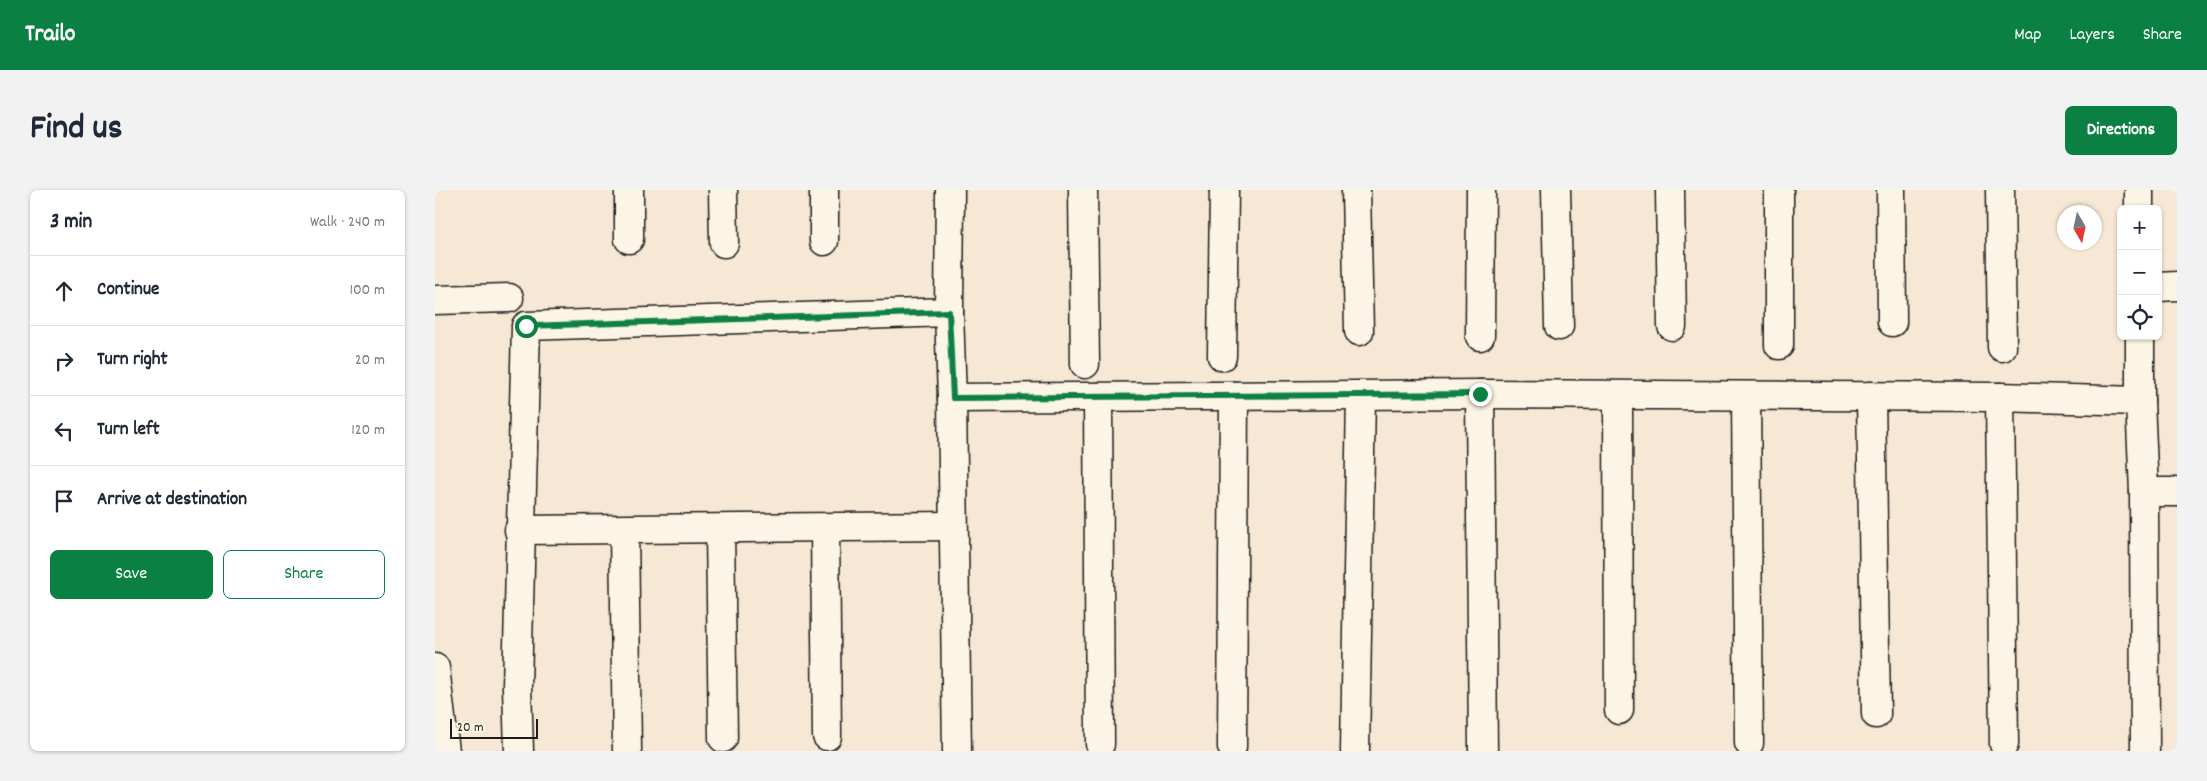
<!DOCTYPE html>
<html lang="en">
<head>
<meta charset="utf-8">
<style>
	body { margin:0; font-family:Dekko,sans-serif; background:#f2f2f3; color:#1f2937 }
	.controls { position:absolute; right:15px; top:15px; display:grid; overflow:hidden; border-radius:8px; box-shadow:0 1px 4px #0004 }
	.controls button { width:45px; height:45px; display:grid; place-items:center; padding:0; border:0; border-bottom:1px solid #e0e1e3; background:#fff; color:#1f2937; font:25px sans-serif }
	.compass { position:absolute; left:1622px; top:15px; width:45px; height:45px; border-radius:50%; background:#fff; box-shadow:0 1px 4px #0004; rotate:171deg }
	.scale { position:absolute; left:15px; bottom:12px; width:88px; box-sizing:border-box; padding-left:5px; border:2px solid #1c1c1c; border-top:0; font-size:14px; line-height:18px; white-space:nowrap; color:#1c1c1c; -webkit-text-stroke:4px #fcf5e5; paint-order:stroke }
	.stop { position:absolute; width:15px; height:15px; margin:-11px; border:4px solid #0b8043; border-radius:50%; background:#fff }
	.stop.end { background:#0b8043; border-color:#fff; box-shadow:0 1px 5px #0008 }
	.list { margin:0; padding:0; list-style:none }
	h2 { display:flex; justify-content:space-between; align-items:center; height:65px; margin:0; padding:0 20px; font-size:21px }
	h2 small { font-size:16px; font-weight:400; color:#747a83 }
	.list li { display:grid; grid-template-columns:32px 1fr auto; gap:15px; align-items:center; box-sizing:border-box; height:70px; padding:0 20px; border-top:1px solid #e0e1e3 }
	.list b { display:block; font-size:19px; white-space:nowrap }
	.list em { font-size:16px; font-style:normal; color:#747a83 }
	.actions { display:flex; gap:10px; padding:15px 20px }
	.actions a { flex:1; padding:11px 0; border:1px solid #0b8043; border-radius:8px; text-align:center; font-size:18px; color:#0b8043 }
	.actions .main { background:#0b8043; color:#fff }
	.icon { flex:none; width:28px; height:28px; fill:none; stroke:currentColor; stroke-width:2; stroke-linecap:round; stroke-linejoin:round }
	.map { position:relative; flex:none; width:1742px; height:561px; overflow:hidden; border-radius:8px }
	header { display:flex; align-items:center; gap:30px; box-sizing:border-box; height:70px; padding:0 25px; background:#0b8043; color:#fff }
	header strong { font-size:24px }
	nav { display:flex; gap:28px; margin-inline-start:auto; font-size:18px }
	.intro { display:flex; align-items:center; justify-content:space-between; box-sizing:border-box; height:120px; padding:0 30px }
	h1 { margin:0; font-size:35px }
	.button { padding:12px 22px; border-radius:8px; background:#0b8043; color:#fff; font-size:18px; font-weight:700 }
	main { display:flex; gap:30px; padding:0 30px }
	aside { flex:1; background:#fff; border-radius:8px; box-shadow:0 1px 4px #0004 }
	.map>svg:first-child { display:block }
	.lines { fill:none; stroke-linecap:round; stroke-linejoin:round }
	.minor-casing { stroke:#1c1c1c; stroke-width:31 }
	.minor { stroke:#fcf5e5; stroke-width:28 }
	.route { stroke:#0b8043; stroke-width:6 }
</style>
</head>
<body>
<header>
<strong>Trailo</strong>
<nav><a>Map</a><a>Layers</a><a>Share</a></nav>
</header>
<div class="intro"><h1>Find us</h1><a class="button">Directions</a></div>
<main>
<aside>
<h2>3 min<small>Walk · 240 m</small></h2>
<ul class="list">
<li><svg class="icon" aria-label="ahead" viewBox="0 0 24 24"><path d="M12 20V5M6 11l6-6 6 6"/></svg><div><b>Continue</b></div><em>100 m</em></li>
<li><svg class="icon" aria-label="right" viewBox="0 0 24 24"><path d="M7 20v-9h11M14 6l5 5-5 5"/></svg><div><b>Turn right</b></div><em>20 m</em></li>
<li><svg class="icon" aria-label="left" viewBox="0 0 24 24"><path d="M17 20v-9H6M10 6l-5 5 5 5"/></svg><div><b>Turn left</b></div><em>120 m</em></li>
<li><svg class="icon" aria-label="arrive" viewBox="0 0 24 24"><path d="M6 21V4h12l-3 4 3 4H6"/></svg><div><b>Arrive at destination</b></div></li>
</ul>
<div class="actions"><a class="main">Save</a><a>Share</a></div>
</aside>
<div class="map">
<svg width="1742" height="561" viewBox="0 0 1742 561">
	<rect width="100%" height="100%" fill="#f6e8d4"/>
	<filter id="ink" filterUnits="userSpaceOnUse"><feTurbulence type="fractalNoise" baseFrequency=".02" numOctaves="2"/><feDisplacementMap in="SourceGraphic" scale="10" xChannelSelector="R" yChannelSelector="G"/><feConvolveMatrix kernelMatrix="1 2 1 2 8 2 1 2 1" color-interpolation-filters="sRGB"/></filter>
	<g filter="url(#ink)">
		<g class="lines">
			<g class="minor-casing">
				<g id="minor">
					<polyline points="194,0 194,49"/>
					<polyline points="288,0 289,53"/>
					<polyline points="389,0 389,51"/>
					<polyline points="515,0 514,122 517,208 522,561"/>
					<polyline points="648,0 650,174"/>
					<polyline points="921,0 924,141"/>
					<polyline points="1121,0 1124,136"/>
					<polyline points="1235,0 1237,136"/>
					<polyline points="1456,0 1457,132"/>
					<polyline points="1565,0 1567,157"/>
					<polyline points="1704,0 1704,19"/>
					<polyline points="1723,97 1742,96"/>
					<polyline points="0,110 74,108"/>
					<polyline points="1045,146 1046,0"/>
					<polyline points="1705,146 1705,211 1709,302 1710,561"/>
					<polyline points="1344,155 1344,0"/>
					<polyline points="787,166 789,0"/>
					<polyline points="1045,204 1048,561"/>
					<polyline points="1183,206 1184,520"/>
					<polyline points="1436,206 1441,524"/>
					<polyline points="663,207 665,554"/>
					<polyline points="1311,207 1314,553"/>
					<polyline points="1565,207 1569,554"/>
					<polyline points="517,208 1045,204 1565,207 1705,211"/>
					<polyline points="1709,302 1742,302"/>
					<polyline points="390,338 392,546"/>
					<polyline points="285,339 288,548"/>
					<polyline points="84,340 518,336"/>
					<polyline points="189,340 192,560"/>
					<polyline points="0,478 10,561"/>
					<polyline points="797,557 799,206"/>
					<polyline points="84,561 82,497 91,136 514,122"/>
					<polyline points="920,561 926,205"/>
				</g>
			</g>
			<use href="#minor" class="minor"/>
		</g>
	</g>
	<g class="lines" filter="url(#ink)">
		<polyline class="route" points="91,136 514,122 518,208 1045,204"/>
	</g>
</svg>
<div class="controls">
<button>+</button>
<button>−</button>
<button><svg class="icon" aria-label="locate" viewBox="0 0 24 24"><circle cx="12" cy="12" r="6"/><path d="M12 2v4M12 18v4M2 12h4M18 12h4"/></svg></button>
</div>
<svg class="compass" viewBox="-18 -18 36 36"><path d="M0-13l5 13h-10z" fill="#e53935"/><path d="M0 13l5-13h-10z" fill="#747a83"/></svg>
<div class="scale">20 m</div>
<div class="stop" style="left:91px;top:136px"></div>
<div class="stop end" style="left:1045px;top:204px"></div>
</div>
</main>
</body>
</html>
